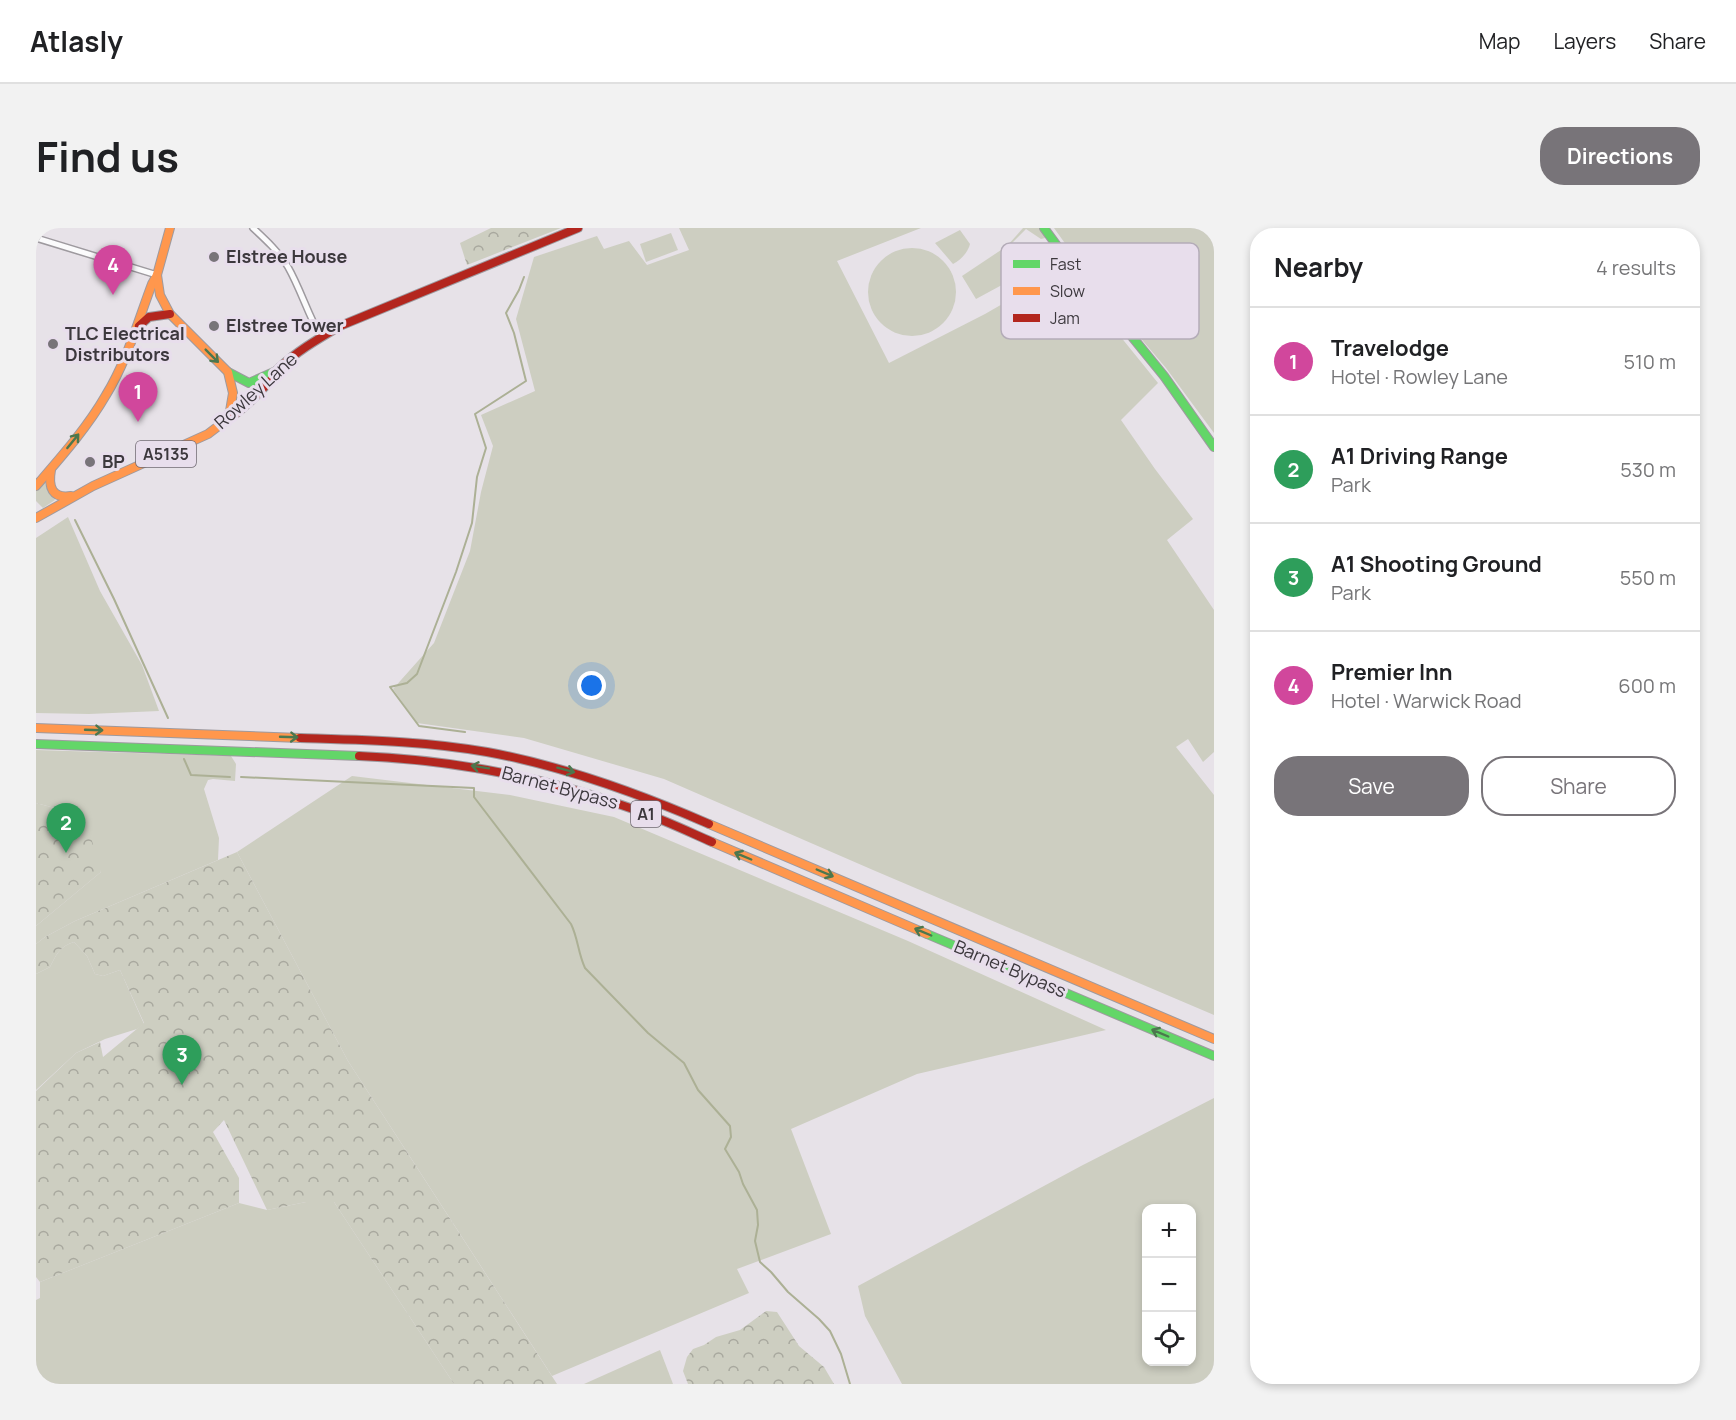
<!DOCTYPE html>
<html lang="en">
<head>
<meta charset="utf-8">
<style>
	body { margin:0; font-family:Manrope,sans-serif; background:#f2f2f2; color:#202124 }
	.controls { position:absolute; right:18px; bottom:18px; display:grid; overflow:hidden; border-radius:12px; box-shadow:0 3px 9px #0003 }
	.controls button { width:54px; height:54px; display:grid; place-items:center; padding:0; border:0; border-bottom:2px solid #e0e0e0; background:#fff; color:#202124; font:30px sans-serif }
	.you { position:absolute; left:556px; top:458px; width:21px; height:21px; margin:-15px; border:4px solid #fff; border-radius:50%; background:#1a73e8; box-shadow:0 0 0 9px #1a73e833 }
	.badge { display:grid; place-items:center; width:39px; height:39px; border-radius:50%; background:#787479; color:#fff; font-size:20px; font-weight:700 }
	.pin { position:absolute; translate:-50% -50px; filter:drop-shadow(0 2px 3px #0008) }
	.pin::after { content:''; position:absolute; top:32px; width:21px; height:18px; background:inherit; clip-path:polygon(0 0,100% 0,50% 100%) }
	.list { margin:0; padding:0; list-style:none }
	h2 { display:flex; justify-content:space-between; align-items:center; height:78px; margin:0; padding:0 24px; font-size:26px }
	h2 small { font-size:20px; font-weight:400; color:#757577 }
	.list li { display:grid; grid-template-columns:39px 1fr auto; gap:18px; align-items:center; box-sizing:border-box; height:108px; padding:0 24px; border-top:2px solid #e0e0e0 }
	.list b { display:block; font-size:22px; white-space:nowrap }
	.list p { margin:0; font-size:20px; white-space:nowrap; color:#757577 }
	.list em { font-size:20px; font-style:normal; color:#757577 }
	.actions { display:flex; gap:12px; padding:18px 24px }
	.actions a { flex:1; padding:14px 0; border:2px solid #787479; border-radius:24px; text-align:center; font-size:21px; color:#787479 }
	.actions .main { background:#787479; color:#fff }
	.icon { flex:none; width:33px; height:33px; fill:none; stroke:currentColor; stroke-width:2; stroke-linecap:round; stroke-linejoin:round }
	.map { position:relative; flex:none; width:1178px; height:1156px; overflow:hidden; border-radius:24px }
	header { display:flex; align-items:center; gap:36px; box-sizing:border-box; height:84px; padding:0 30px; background:#fff; border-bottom:2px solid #e0e0e0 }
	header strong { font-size:28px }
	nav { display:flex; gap:33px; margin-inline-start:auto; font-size:21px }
	.intro { display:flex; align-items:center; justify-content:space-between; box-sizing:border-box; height:144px; padding:0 36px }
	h1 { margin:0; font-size:42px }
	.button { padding:15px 27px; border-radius:24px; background:#787479; color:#fff; font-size:21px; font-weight:700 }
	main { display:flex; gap:36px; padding:0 36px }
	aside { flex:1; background:#fff; border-radius:24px; box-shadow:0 3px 9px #0003 }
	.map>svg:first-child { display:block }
	.grass { fill:#cdcec1; fill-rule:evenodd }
	.forest { fill:url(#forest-crowns) }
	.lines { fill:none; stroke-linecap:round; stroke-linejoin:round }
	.stream { stroke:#acb095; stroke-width:2 }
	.street-casing { stroke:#9e9a9f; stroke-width:8 }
	.fast-casing { stroke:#9e9a9f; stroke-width:10 }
	.slow-casing { stroke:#9e9a9f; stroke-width:10 }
	.jam-casing { stroke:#9e9a9f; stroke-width:10 }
	.street { stroke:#fbfbfc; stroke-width:5 }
	.fast { stroke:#63d668; stroke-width:8 }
	.slow { stroke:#ff974d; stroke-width:8 }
	.jam { stroke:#b3261e; stroke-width:8 }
	.oneway { stroke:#4c774e }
	.poi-dot { fill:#787479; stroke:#e8deec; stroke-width:2 }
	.labels { text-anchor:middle; stroke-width:6; stroke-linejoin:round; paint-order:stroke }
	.shield { fill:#e8deec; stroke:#706a72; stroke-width:1.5 }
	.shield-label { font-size:16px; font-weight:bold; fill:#3c383d }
	.poi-label { font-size:18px; font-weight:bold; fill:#3c383d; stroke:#e8deec; text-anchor:start }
	.street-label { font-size:18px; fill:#3c383d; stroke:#e8deec }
	.key { fill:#e8deec; stroke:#b4acb8; stroke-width:1.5 }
	.key-label { font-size:16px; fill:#3c383d }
</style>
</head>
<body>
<header>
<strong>Atlasly</strong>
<nav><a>Map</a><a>Layers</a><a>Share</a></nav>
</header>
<div class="intro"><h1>Find us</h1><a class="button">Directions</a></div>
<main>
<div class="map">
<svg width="1178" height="1156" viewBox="0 0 1178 1156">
	<defs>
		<pattern id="forest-crowns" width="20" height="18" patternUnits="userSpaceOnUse" patternTransform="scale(1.5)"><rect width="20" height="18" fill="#cdcec1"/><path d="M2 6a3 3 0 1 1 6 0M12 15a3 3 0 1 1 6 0" fill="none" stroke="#a8a89e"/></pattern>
	</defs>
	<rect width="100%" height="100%" fill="#e7e2e8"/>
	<g class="grass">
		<polygon points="643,0 885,0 801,33 853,135 949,86 1029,40 1122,155 1085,192 1119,241 1157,291 1131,312 1178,382 1178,524 1167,534 1152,511 1140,519 1178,567 1178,787 837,642 628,551 488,510 381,495 357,461 398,415 434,323 445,264 457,218 445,187 499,163 480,91 498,29 561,8 568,21 593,13 611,37 653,22"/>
		<polygon points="987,0 1003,0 1008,7 1009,10 1005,11 990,1 972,19 986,46 940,71 926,48 971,18"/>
		<polygon points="1018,0 1178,0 1178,205 1130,140 1056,53"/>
		<path d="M924,2l10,14c-2,8 -9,16 -17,20l-18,-21z"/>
		<polygon points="635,5 642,22 610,34 604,16"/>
		<circle cx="876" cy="64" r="44"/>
		<polygon points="8,253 14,266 19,272 7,280 0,273 0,262"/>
		<polygon points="32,289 64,363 106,437 123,483 53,486 0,485 0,310"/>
		<polygon points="0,522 195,528 200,536 199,553 177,551 172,552 168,561 183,610 182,632 39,693 9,709 0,716 0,698 65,644 30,583 0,575"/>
		<polygon points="316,548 474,567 578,589 872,713 1070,802 881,846 755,901 795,1006 701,1041 713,1065 516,1148 312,833 201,624"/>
		<path d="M38,714l13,14 8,18 8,2 17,-6 24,54 -7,5 -32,10 -29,14 -40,37v-116l14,-7c6,-12 10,-21 24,-25z"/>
		<path d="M1178,870v286h-312l-37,-68 -7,-30 223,-120zM1156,980v154h-46v-154z"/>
		<polygon points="270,974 298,974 418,1156 0,1156 0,1072 4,1070 4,1054 203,975 231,982"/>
		<polygon points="624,1122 637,1156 548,1156"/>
	</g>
	<g class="forest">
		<polygon points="455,0 525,0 431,37 424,15"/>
		<polygon points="0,575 30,583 54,606 65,644 0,698"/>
		<path d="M201,624l111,209 209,323h-103l-120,-182h-28l-39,8 -43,-90 -11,12 26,46v25l-199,79 -4,-5v-186l40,-38 24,-11 3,15 41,-34 -24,-53 -17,6 -8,-2 -8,-18 -13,-14c-14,4 -18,13 -24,25l-14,7v-30l9,-7 30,-16z"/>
		<polygon points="730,1083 741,1084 763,1118 788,1139 798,1156 652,1156 647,1143 651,1129 657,1121 668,1117 680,1109 704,1102"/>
	</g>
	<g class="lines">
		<g class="stream">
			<polyline points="39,292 78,371 132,490"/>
			<polyline points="429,504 383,498 354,459 371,455 381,446 420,344 436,295 441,249 450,220 439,186 490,153 478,105 470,85 483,62 488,49"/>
			<polyline points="148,531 155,547 194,549"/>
			<path d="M205,549l233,11v9l97,127c7,14 7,29 14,44l63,65 36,30 14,27 32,36 1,11 -6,12 14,23 4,12 14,26 1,15 -3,16 5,21 11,10 17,20 31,27 11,12 11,23 9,30"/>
		</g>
		<g class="street-casing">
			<g id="street">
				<path d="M217,0c13,12 26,24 35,39 13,23 20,48 33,70"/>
				<polyline points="0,10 121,47"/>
			</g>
		</g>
		<g class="fast-casing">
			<g id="fast">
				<polyline points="1008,0 1052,60 1089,100 1128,148 1178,219"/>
				<polyline points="192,144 213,155 240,143"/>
				<polyline points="0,516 323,528"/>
				<polyline points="891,706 1178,828"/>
			</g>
		</g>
		<g class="slow-casing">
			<g id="slow">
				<path d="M15,242c-3,17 1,29 20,26"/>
				<path d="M0,258c25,-29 51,-58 70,-91 21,-34 32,-74 46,-111l5,-9 13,-47"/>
				<polyline points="0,290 57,258 172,206 189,193 194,183 197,165 192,144 134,86 124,67 121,47"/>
				<polyline points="0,500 264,510"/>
				<polyline points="673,596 1178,811"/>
				<polyline points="676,614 891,706"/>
			</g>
		</g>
		<g class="jam-casing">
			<g id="jam">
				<polyline points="103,98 113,89 134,86"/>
				<path d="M189,193c17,-10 32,-26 46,-41 3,-3 4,-8 7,-11 19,-18 40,-30 62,-43l238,-98"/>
				<path d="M264,510c63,2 126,3 187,14 77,14 151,41 222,72"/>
				<path d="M323,528c97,4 186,21 277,54 26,9 51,21 76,32"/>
			</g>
		</g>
		<use href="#street" class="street"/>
		<use href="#fast" class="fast"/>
		<use href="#slow" class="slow"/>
		<use href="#jam" class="jam"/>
	</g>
	<defs><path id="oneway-shaft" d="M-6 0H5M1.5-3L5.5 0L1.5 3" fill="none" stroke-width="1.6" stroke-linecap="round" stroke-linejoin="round" transform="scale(1.5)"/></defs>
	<g class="oneway">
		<use href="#oneway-shaft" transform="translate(176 128) rotate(45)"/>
		<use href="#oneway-shaft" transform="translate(37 213) rotate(-51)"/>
		<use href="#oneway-shaft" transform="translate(58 502) rotate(2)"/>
		<use href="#oneway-shaft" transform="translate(253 509) rotate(2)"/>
		<use href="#oneway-shaft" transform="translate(444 539) rotate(-171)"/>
		<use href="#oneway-shaft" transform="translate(530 542) rotate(15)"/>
		<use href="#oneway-shaft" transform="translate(707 628) rotate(-157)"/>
		<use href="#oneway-shaft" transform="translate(789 645) rotate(23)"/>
		<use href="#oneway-shaft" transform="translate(887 704) rotate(-157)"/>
		<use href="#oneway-shaft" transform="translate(1124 805) rotate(-157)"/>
	</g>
	<g class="poi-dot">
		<circle cx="178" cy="29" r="6"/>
		<circle cx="178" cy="98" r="6"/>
		<circle cx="17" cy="116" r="6"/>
		<circle cx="54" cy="234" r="6"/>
	</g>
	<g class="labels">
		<g class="shield">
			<rect x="100" y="213" width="60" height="26" rx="4.5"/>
			<rect x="595" y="573" width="30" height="26" rx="4.5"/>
		</g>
		<g class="shield-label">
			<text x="130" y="232">A5135</text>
			<text x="610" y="592">A1</text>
		</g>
		<g class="poi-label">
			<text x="190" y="35">Elstree House</text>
			<text x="190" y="104">Elstree Tower</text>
			<text x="29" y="112">TLC Electrical<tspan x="29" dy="21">Distributors</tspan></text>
			<text x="66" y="240">BP</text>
		</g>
		<g class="street-label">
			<text transform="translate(220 163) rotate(-42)" y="6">Rowley Lane</text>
			<text transform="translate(524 560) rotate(15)" y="6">Barnet Bypass</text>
			<text transform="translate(974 741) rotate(23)" y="6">Barnet Bypass</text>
		</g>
	</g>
	<rect x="965" y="15" width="198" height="96" rx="9" class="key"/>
	<rect x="977" y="32" width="27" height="8" fill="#63d668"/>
	<rect x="977" y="59" width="27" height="8" fill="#ff974d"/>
	<rect x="977" y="86" width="27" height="8" fill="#b3261e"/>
	<g class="key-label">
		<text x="1014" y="42">Fast</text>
		<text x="1014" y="69">Slow</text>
		<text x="1014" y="96">Jam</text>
	</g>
</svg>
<div class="controls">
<button>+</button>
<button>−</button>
<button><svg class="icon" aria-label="locate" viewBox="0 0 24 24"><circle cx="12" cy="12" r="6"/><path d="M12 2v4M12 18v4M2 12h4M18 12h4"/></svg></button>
</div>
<div class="you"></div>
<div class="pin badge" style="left:102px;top:194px;background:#d1479c">1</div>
<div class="pin badge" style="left:30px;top:625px;background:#2e9e5b">2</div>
<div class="pin badge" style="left:146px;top:857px;background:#2e9e5b">3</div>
<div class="pin badge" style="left:77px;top:67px;background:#d1479c">4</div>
</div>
<aside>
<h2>Nearby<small>4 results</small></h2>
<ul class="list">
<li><span class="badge" style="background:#d1479c">1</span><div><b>Travelodge</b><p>Hotel · Rowley Lane</p></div><em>510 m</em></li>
<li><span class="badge" style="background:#2e9e5b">2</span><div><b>A1 Driving Range</b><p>Park</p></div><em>530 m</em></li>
<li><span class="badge" style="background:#2e9e5b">3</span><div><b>A1 Shooting Ground</b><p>Park</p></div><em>550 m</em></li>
<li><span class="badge" style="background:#d1479c">4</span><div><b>Premier Inn</b><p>Hotel · Warwick Road</p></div><em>600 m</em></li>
</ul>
<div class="actions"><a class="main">Save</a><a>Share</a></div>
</aside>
</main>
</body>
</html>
